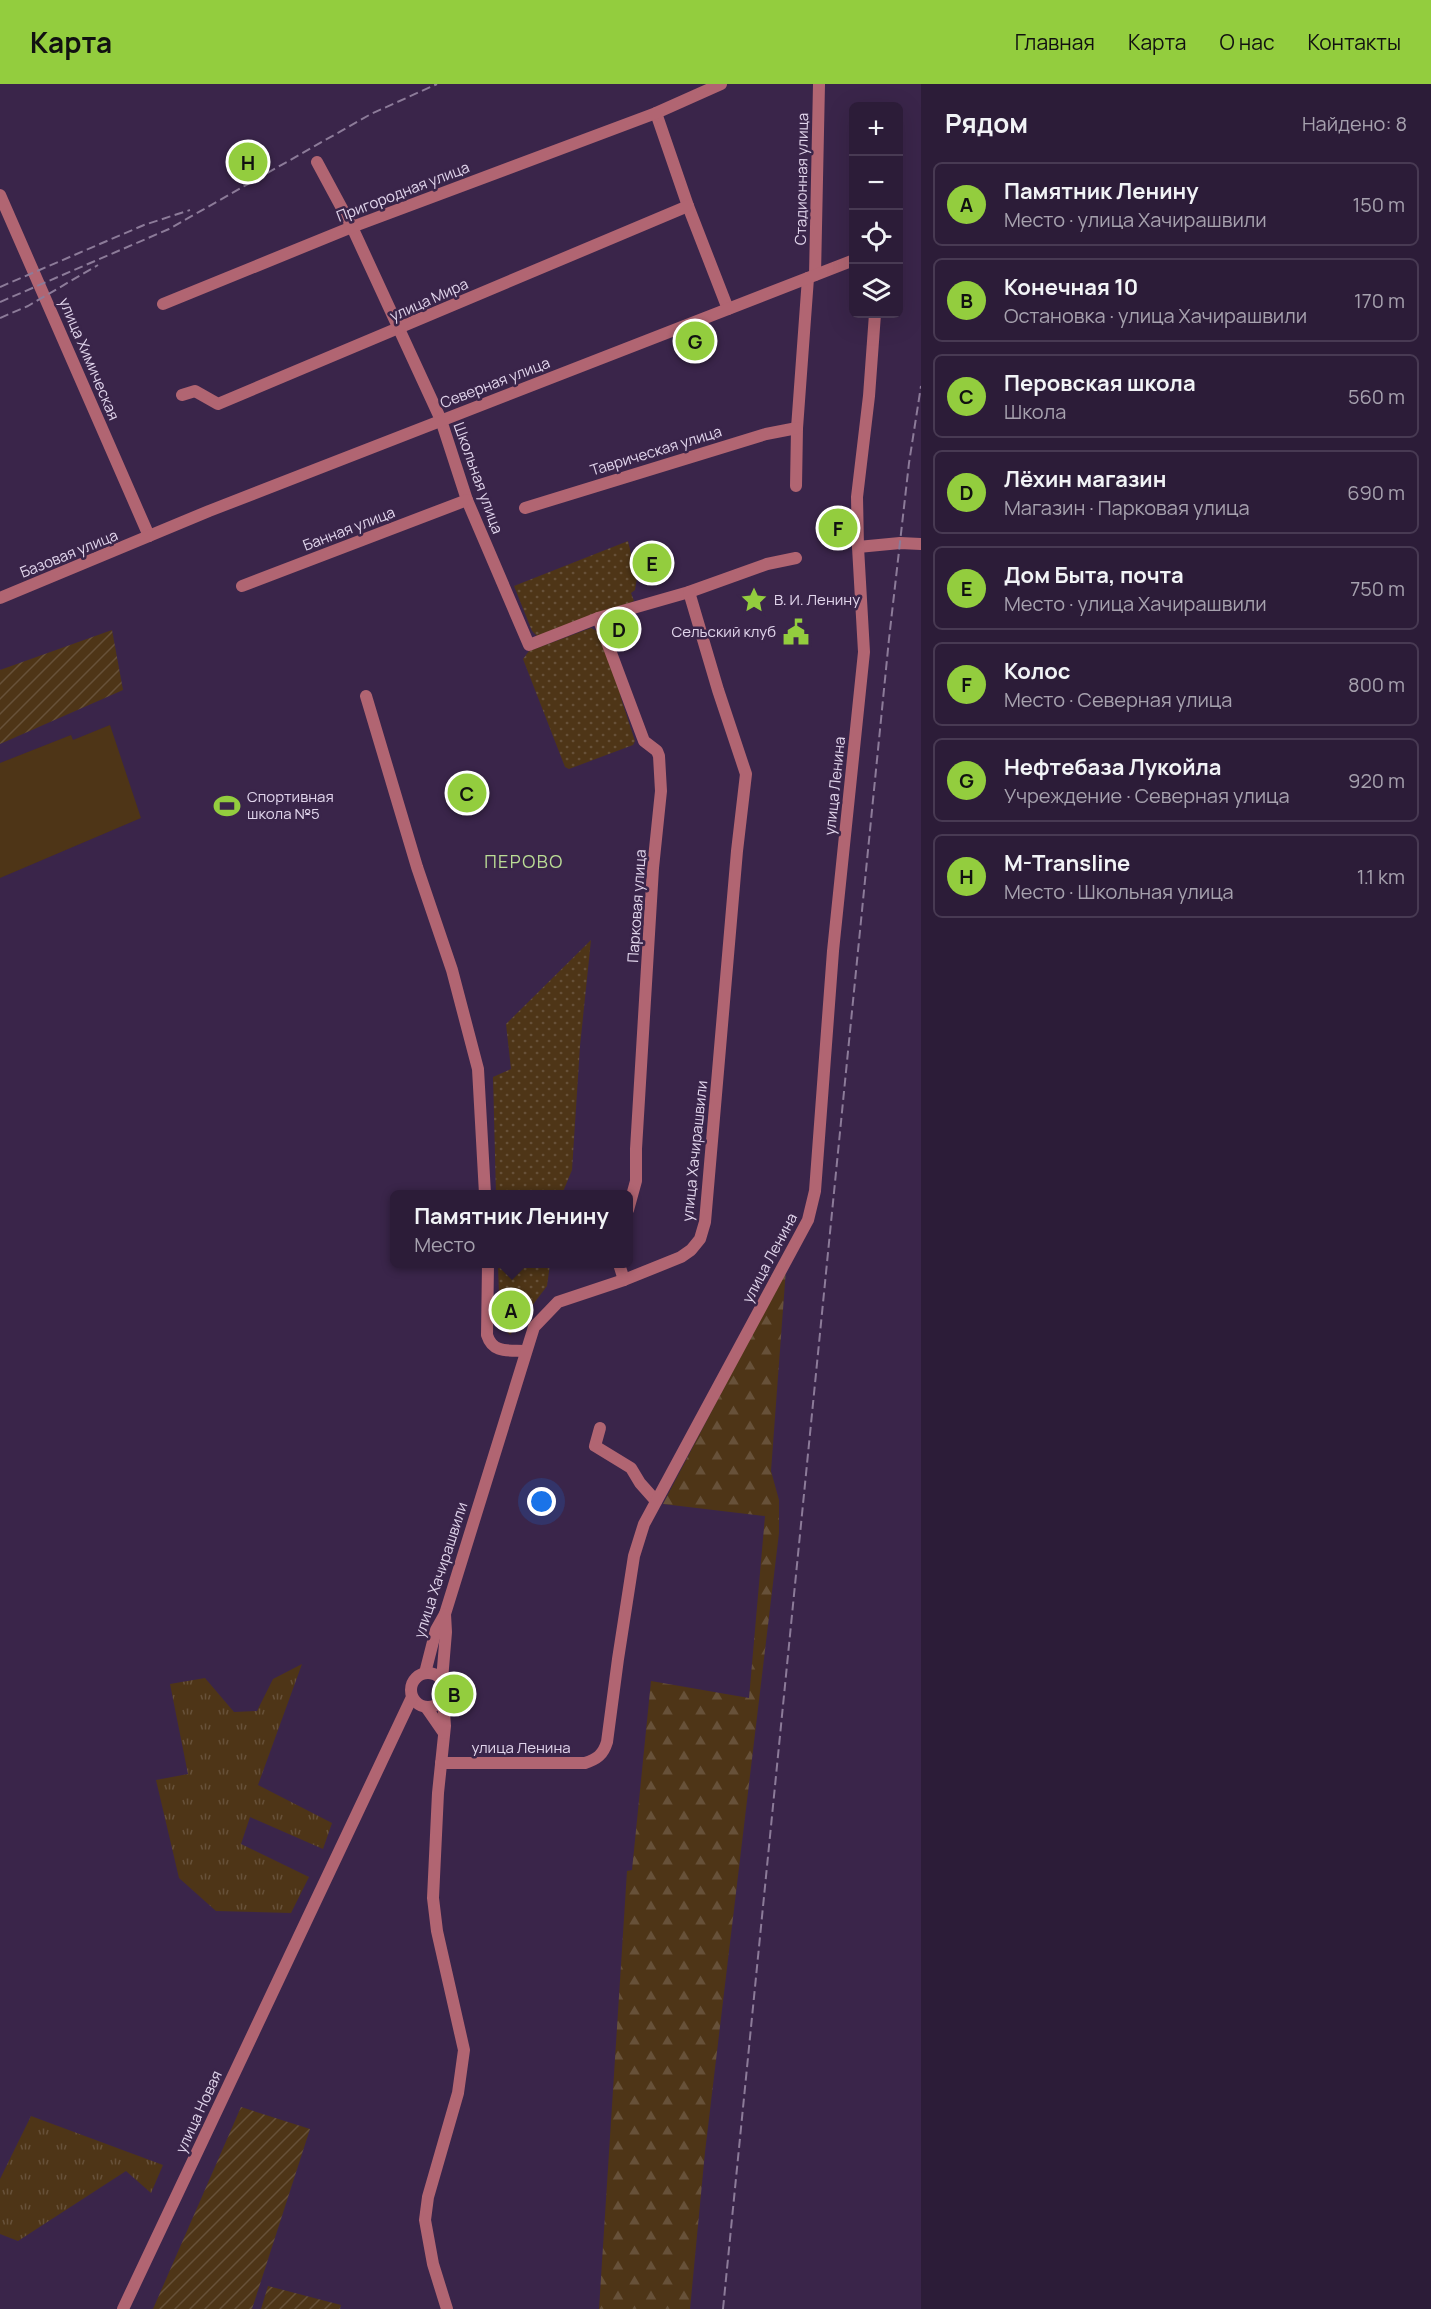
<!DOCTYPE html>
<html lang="ru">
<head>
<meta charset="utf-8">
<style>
	body { margin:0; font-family:Manrope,sans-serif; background:#342540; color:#f1f3f6 }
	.controls { position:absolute; right:18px; top:18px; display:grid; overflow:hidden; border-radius:9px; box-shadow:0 6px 24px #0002 }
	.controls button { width:54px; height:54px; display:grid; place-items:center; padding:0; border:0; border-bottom:2px solid #483a53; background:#2c1c38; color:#f1f3f6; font:30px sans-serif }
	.you { position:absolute; left:542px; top:1418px; width:21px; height:21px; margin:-15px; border:4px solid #fff; border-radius:50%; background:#1a73e8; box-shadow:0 0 0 9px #1a73e833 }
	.badge { display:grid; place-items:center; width:39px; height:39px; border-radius:50%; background:#93cd3e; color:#111; font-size:20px; font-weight:700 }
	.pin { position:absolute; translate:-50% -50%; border:3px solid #fff; box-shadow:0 2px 6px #0006 }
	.popup { position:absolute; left:390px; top:1106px; width:243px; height:78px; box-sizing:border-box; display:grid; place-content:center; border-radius:9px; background:#2c1c38; filter:drop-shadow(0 2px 4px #0005); font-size:20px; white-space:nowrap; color:#a6a1ae }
	.popup b { font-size:22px; color:#f1f3f6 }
	.popup::after { content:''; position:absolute; left:50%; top:100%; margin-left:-12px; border:12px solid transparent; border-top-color:#2c1c38 }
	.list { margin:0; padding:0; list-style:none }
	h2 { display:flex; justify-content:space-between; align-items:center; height:78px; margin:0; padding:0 24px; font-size:26px }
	h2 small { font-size:20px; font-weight:400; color:#a6a1ae }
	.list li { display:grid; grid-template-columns:39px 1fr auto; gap:18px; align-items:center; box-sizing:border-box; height:84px; margin:0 12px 12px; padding:0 12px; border:2px solid #483a53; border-radius:9px }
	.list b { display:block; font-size:22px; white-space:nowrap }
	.list p { margin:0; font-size:20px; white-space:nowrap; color:#a6a1ae }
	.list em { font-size:20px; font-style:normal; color:#a6a1ae }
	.icon { flex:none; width:33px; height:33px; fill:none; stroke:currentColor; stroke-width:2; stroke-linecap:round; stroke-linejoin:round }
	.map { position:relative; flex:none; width:921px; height:2225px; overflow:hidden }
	header { display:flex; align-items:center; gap:36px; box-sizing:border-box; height:84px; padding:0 30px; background:#93cd3e; color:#111 }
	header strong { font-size:28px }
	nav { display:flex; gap:33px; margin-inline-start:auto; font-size:21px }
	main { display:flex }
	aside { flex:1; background:#2c1c38 }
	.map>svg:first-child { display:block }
	.grass { fill:url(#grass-tufts) }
	.forest { fill:url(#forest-firs) }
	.park { fill:url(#park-dots) }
	.garden { fill:url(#garden-furrows) }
	.pitch { fill:#4e3517 }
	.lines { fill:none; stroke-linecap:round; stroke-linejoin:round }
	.minor { stroke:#b16572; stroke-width:12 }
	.rail { stroke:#8c7b99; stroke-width:2; stroke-dasharray:9 4.5; stroke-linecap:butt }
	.labels { text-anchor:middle; stroke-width:5; stroke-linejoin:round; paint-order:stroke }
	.street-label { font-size:15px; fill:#e1d5ec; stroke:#3a254a }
	.poi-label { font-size:15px; fill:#e1d5ec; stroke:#3a254a; text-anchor:start }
	.quarter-label { font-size:18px; letter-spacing:1.5px; fill:#bbdd96; stroke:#3a254a }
</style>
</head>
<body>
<header>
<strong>Карта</strong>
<nav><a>Главная</a><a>Карта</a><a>О нас</a><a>Контакты</a></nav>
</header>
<main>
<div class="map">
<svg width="921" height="2225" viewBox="0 0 921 2225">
	<defs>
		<pattern id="grass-tufts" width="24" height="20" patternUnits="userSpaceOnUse" patternTransform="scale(1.5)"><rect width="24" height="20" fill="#4e3517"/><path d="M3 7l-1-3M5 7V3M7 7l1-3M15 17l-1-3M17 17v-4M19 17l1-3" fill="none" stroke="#675139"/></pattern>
		<pattern id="forest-firs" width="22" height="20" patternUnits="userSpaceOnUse" patternTransform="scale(1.5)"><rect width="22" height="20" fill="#4e3517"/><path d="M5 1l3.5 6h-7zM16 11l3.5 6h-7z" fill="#675139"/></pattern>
		<pattern id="park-dots" width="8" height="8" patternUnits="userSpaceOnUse" patternTransform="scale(1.5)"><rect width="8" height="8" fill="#4e3517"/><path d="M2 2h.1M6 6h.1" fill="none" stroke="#675139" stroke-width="1.8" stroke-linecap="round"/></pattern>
		<pattern id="garden-furrows" width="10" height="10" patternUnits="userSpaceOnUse" patternTransform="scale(1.5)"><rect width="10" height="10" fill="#4e3517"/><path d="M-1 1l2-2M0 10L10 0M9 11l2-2" fill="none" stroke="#675139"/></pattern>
	</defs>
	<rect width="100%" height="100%" fill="#3a254a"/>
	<g class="grass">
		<polygon points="302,1580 258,1701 332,1739 323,1765 250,1733 241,1760 309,1793 291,1829 216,1827 179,1794 156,1696 188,1690 170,1600 205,1594 234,1628 257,1627 273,1595"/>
		<polygon points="31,2032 163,2081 151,2109 126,2087 18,2157 0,2150 0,2095"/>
	</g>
	<polygon class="forest" points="786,1185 771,1387 779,1416 779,1449 705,2068 690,2225 599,2225 627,1787 632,1786 651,1597 749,1614 765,1432 663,1420"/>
	<g class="park">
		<polygon points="628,457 637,494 635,506 631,509 634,517 539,554 532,547 514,502"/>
		<polygon points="591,544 597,547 622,605 620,611 635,657 633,661 569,685 565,683 523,575 529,567"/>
		<polygon points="591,856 580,962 572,1086 562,1110 496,1110 493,993 511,985 506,940"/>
		<polygon points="498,1180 550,1180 547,1202 510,1251 500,1241"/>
	</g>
	<g class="garden">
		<polygon points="112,546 123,606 0,660 0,586"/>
		<polygon points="241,2023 310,2045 252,2225 153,2225"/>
		<polygon points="268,2202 341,2221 340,2225 261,2225"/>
	</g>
	<polygon class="pitch" points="110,641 141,734 0,794 0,679 71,651 73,656"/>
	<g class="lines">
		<g class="minor">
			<polyline points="656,29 688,122 728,225"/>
			<polyline points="317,78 352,143 441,336 467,416 529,561 598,534 689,508 767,480 796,474"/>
			<polyline points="0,111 149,452"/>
			<polyline points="815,191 819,0"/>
			<polyline points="163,220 352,143 656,29 721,0"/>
			<polyline points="182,311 195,307 218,320 688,122"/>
			<polyline points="796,402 797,344 808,194"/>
			<polyline points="525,424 766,350 797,344"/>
			<polyline points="858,463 900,459 921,460"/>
			<polyline points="242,502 467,416"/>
			<polyline points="0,514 209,427 854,176"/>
			<polyline points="598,534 644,657 657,667 659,672 661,707 653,784 636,1065 636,1097 628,1126"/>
			<polyline points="366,612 417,783 452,886 478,985 485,1110"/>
			<path d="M488,1180l-1,71c6,19 22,15 38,16"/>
			<polyline points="619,1180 624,1196"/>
			<polyline points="600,1344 595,1362 631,1384 640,1399 656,1417"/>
			<polyline points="425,1589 436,1546 445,1530 534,1243 558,1218 624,1196 681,1173 691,1166 700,1155 705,1138 737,767 746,690 718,606 689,508"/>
			<circle cx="428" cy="1606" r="17"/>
			<polyline points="442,1596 446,1548 445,1530"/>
			<polyline points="443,1615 445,1642 438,1709 433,1814 437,1847 464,1966 458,2009 428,2113 425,2136 433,2180 447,2225"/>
			<polyline points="426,1623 444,1649"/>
			<path d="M441,1679h144c12,-4 18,-8 22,-21l11,-83 16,-103 10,-32 164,-304 7,-29 18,-240 31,-299 -6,-105 -1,-50 12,-101 6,-82"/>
			<polyline points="123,2225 412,1613"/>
		</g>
		<g class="rail">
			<polyline points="0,203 144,141 190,126"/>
			<polyline points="0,218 169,145 371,30 437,0"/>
			<polyline points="0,234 28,222 98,181"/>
			<polyline points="723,2225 889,555 909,379 921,302"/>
		</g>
	</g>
	<defs>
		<g id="sight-bare" transform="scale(2.07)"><path d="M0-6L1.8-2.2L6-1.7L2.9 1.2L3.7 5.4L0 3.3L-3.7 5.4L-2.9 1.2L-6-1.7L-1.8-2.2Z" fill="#93cd3e" stroke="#3a254a" stroke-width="2.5" paint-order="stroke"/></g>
		<g id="civic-bare" transform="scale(2.07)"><path d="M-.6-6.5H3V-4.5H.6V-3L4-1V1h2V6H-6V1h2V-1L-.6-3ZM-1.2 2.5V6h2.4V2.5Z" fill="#93cd3e" stroke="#3a254a" stroke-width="2.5" paint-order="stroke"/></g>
		<g id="stadium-bare" transform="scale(2.07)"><path d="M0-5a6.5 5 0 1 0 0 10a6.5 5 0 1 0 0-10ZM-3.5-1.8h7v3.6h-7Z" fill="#93cd3e" stroke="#3a254a" stroke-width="2.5" paint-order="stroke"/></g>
	</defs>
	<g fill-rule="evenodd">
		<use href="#sight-bare" x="754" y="516"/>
		<use href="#civic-bare" x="796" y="548"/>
		<use href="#stadium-bare" x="227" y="722"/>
	</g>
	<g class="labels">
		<g class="street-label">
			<text transform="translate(802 95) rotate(-89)" y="5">Стадионная улица</text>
			<text transform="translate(403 108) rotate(-21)" y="5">Пригородная улица</text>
			<text transform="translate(429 216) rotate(-24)" y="5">улица Мира</text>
			<text transform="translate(89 275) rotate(67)" y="5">улица Химическая</text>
			<text transform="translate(495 299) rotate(-21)" y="5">Северная улица</text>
			<text transform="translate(656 367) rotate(-17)" y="5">Таврическая улица</text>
			<text transform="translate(478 394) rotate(70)" y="5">Школьная улица</text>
			<text transform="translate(349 445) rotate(-21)" y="5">Банная улица</text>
			<text transform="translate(69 470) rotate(-22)" y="5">Базовая улица</text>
			<text transform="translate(835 702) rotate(-84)" y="5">улица Ленина</text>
			<text transform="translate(637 822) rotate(-86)" y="5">Парковая улица</text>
			<text transform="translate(695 1067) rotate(-84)" y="5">улица Хачирашвили</text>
			<text transform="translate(770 1174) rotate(-62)" y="5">улица Ленина</text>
			<text transform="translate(441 1486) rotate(-72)" y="5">улица Хачирашвили</text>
			<text x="521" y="1669">улица Ленина</text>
			<text transform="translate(199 2028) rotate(-65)" y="5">улица Новая</text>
		</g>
		<g class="poi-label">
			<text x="774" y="521">В. И. Ленину</text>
			<text x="776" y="553" text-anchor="end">Сельский клуб</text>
			<text x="247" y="718">Спортивная<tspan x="247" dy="17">школа №5</tspan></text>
		</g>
		<g class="quarter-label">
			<text x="524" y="784">ПЕРОВО</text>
		</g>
	</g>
</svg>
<div class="controls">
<button>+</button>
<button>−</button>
<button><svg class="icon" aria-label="locate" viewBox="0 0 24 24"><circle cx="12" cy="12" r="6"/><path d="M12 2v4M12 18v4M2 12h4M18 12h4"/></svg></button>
<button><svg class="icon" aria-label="layers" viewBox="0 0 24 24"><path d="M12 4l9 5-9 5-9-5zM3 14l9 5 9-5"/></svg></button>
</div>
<div class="you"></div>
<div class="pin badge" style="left:511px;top:1226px">A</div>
<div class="popup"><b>Памятник Ленину</b>Место</div>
<div class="pin badge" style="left:454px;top:1610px">B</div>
<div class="pin badge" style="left:467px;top:709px">C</div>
<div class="pin badge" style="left:619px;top:545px">D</div>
<div class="pin badge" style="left:652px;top:479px">E</div>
<div class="pin badge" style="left:838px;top:444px">F</div>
<div class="pin badge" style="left:695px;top:257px">G</div>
<div class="pin badge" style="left:248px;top:78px">H</div>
</div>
<aside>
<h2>Рядом<small>Найдено: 8</small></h2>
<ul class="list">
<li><span class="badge">A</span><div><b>Памятник Ленину</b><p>Место · улица Хачирашвили</p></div><em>150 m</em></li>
<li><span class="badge">B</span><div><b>Конечная 10</b><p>Остановка · улица Хачирашвили</p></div><em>170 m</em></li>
<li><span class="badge">C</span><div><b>Перовская школа</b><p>Школа</p></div><em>560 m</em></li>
<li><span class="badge">D</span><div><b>Лёхин магазин</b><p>Магазин · Парковая улица</p></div><em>690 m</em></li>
<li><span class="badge">E</span><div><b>Дом Быта, почта</b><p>Место · улица Хачирашвили</p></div><em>750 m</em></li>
<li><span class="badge">F</span><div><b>Колос</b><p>Место · Северная улица</p></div><em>800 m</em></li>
<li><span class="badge">G</span><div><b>Нефтебаза Лукойла</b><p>Учреждение · Северная улица</p></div><em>920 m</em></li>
<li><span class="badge">H</span><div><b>M-Transline</b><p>Место · Школьная улица</p></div><em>1.1 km</em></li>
</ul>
</aside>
</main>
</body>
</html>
